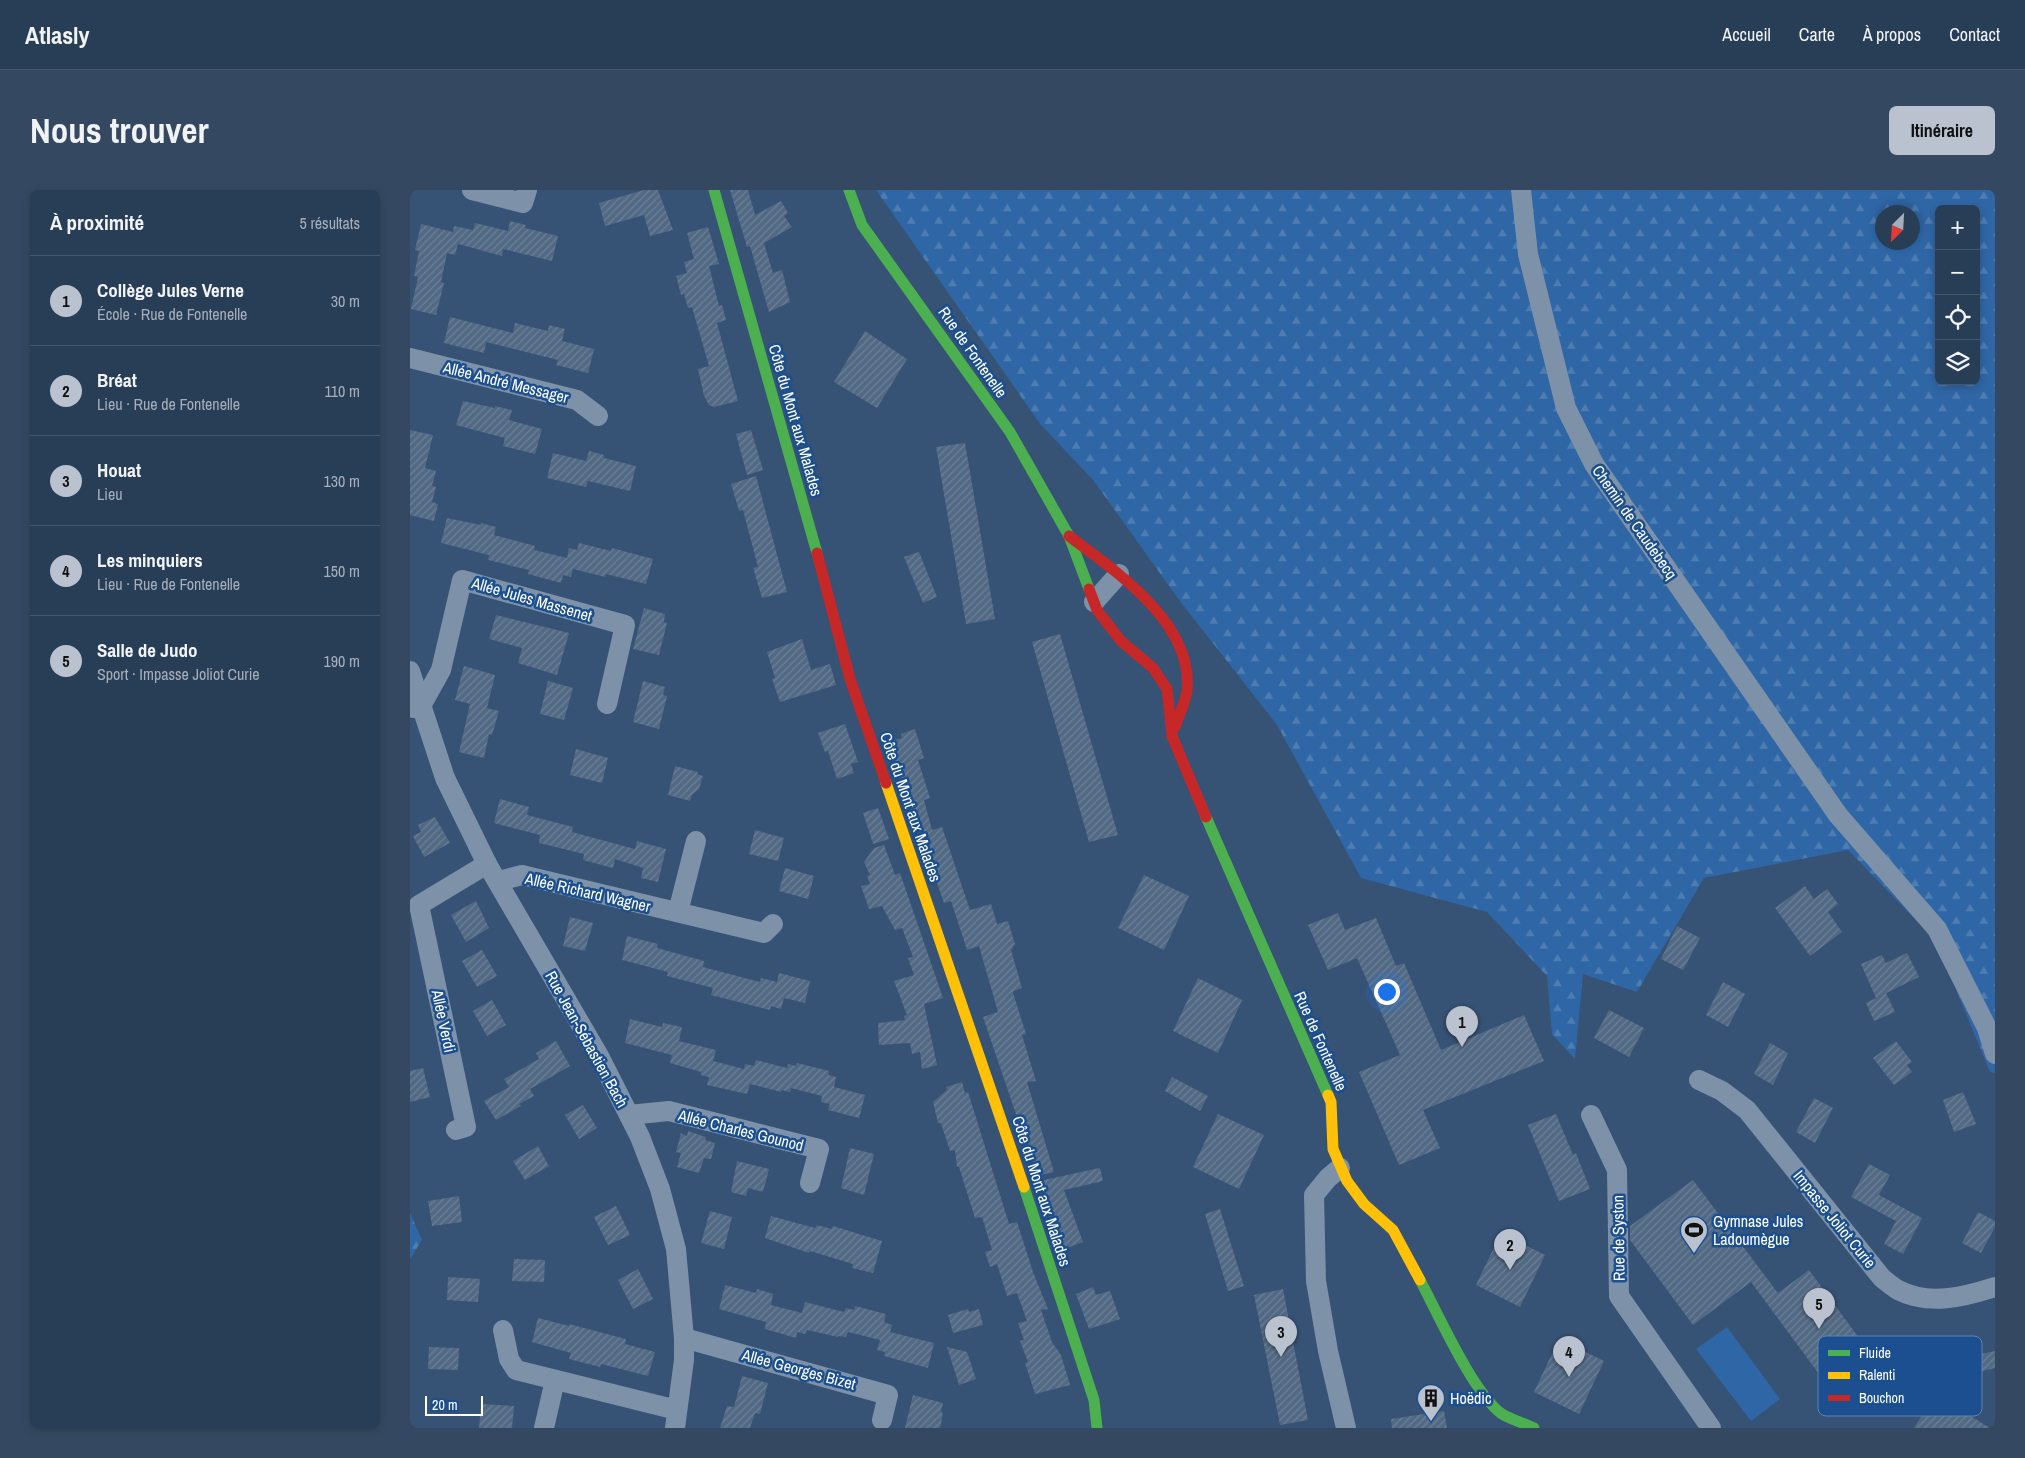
<!DOCTYPE html>
<html lang="fr">
<head>
<meta charset="utf-8">
<style>
	body { margin:0; font-family:"Archivo Narrow",sans-serif; background:#344961; color:#f1f3f6 }
	.controls { position:absolute; right:15px; top:15px; display:grid; overflow:hidden; border-radius:8px; box-shadow:0 2px 8px #0003 }
	.controls button { width:45px; height:45px; display:grid; place-items:center; padding:0; border:0; border-bottom:1px solid #44576d; background:#283e57; color:#f1f3f6; font:25px sans-serif }
	.compass { position:absolute; left:1465px; top:15px; width:45px; height:45px; border-radius:50%; background:#283e57; box-shadow:0 2px 8px #0003; rotate:204deg }
	.scale { position:absolute; left:15px; bottom:12px; width:58px; box-sizing:border-box; padding-left:5px; border:2px solid #fff; border-top:0; font-size:14px; line-height:18px; white-space:nowrap; color:#fff; -webkit-text-stroke:4px #1b4f8f; paint-order:stroke }
	.you { position:absolute; left:976px; top:801px; width:18px; height:18px; margin:-12px; border:4px solid #fff; border-radius:50%; background:#1a73e8; box-shadow:0 0 0 8px #1a73e833 }
	.badge { display:grid; place-items:center; width:32px; height:32px; border-radius:50%; background:#b9c2ce; color:#111; font-size:16px; font-weight:700 }
	.pin { position:absolute; translate:-50% -41px; filter:drop-shadow(0 1px 2px #0008) }
	.pin::after { content:''; position:absolute; top:26px; width:18px; height:15px; background:inherit; clip-path:polygon(0 0,100% 0,50% 100%) }
	.list { margin:0; padding:0; list-style:none }
	h2 { display:flex; justify-content:space-between; align-items:center; height:65px; margin:0; padding:0 20px; font-size:21px }
	h2 small { font-size:16px; font-weight:400; color:#a5aeba }
	.list li { display:grid; grid-template-columns:32px 1fr auto; gap:15px; align-items:center; box-sizing:border-box; height:90px; padding:0 20px; border-top:1px solid #44576d }
	.list b { display:block; font-size:19px; white-space:nowrap }
	.list p { margin:0; font-size:16px; white-space:nowrap; color:#a5aeba }
	.list em { font-size:16px; font-style:normal; color:#a5aeba }
	.icon { flex:none; width:28px; height:28px; fill:none; stroke:currentColor; stroke-width:2; stroke-linecap:round; stroke-linejoin:round }
	.map { position:relative; flex:none; width:1585px; height:1238px; overflow:hidden; border-radius:8px }
	header { display:flex; align-items:center; gap:30px; box-sizing:border-box; height:70px; padding:0 25px; background:#283e57; border-bottom:1px solid #44576d }
	header strong { font-size:24px }
	nav { display:flex; gap:28px; margin-inline-start:auto; font-size:18px }
	.intro { display:flex; align-items:center; justify-content:space-between; box-sizing:border-box; height:120px; padding:0 30px }
	h1 { margin:0; font-size:35px }
	.button { padding:12px 22px; border-radius:8px; background:#b9c2ce; color:#111; font-size:18px; font-weight:700 }
	main { display:flex; gap:30px; padding:0 30px }
	aside { flex:1; background:#283e57; border-radius:8px; box-shadow:0 2px 8px #0003 }
	.map>svg:first-child { display:block }
	.forest { fill:url(#forest-firs); fill-rule:evenodd }
	.pitch { fill:#2f66a5 }
	.building { fill:url(#building-hatch) }
	.lines { fill:none; stroke-linecap:round; stroke-linejoin:round }
	.street { stroke:#7d92a8; stroke-width:20 }
	.fast { stroke:#4caf50; stroke-width:11 }
	.slow { stroke:#ffc107; stroke-width:11 }
	.jam { stroke:#c62828; stroke-width:11 }
	.labels { text-anchor:middle; stroke-width:5; stroke-linejoin:round; paint-order:stroke }
	.street-label { font-size:16px; fill:#fff; stroke:#1b4f8f }
	.poi-label { font-size:16px; fill:#fff; stroke:#1b4f8f; text-anchor:start }
	.key { fill:#1b4f8f; stroke:#5f84b1; stroke-width:1 }
	.key-label { font-size:14px; fill:#fff }
</style>
</head>
<body>
<header>
<strong>Atlasly</strong>
<nav><a>Accueil</a><a>Carte</a><a>À propos</a><a>Contact</a></nav>
</header>
<div class="intro"><h1>Nous trouver</h1><a class="button">Itinéraire</a></div>
<main>
<aside>
<h2>À proximité<small>5 résultats</small></h2>
<ul class="list">
<li><span class="badge">1</span><div><b>Collège Jules Verne</b><p>École · Rue de Fontenelle</p></div><em>30 m</em></li>
<li><span class="badge">2</span><div><b>Bréat</b><p>Lieu · Rue de Fontenelle</p></div><em>110 m</em></li>
<li><span class="badge">3</span><div><b>Houat</b><p>Lieu</p></div><em>130 m</em></li>
<li><span class="badge">4</span><div><b>Les minquiers</b><p>Lieu · Rue de Fontenelle</p></div><em>150 m</em></li>
<li><span class="badge">5</span><div><b>Salle de Judo</b><p>Sport · Impasse Joliot Curie</p></div><em>190 m</em></li>
</ul>
</aside>
<div class="map">
<svg width="1585" height="1238" viewBox="0 0 1585 1238">
	<defs>
		<pattern id="forest-firs" width="22" height="20" patternUnits="userSpaceOnUse" patternTransform="scale(1.25)"><rect width="22" height="20" fill="#2f66a5"/><path d="M5 1l3.5 6h-7zM16 11l3.5 6h-7z" fill="#4e7db2"/></pattern>
		<pattern id="building-hatch" width="6" height="6" patternUnits="userSpaceOnUse" patternTransform="scale(1.25)"><rect width="6" height="6" fill="#526984"/><path d="M-1 1l2-2M0 6l6-6M5 7l2-2" fill="none" stroke="#6c8096"/></pattern>
	</defs>
	<rect width="100%" height="100%" fill="#365274"/>
	<g class="forest">
		<path d="M466,0h1119v883l-5,-1 -54,-131 -88,-91 -144,28 -67,114 -54,-18 -8,85 -23,-25 -5,-58 -60,-64 -126,-34 -84,-153 -98,-125 -85,-119 -53,-56zM1529,19h37v172h-37zM1472,22h30v30h-30z"/>
		<polygon points="0,1023 12,1050 0,1069"/>
	</g>
	<polygon class="pitch" points="1317,1137 1370,1209 1341,1231 1286,1159"/>
	<g class="building">
		<polygon points="234,0 248,0 263,40 240,46 234,25 195,36 189,13"/>
		<polygon points="320,0 338,0 345,25 371,11 378,23 374,26 382,37 354,53 363,83 372,80 380,112 359,122 340,56 337,57"/>
		<polygon points="100,31 116,35 115,38 148,46 142,71 93,59 92,66 48,54 45,65 37,63 31,92 34,93 26,125 1,119 8,87 4,86 9,61 5,60 11,34 43,42 44,36 63,40 65,33 98,41"/>
		<polygon points="298,37 309,74 299,76 309,116 312,115 316,130 307,133 328,211 304,217 299,215 294,206 288,179 299,176 282,117 278,118 274,104 271,105 266,86 277,83 274,72 284,69 277,43"/>
		<polygon points="40,127 103,143 105,133 138,141 139,135 155,139 152,151 184,159 178,183 146,175 148,170 76,152 74,163 34,153"/>
		<polygon points="455,141 497,169 467,218 424,192"/>
		<polygon points="53,211 85,218 85,216 102,220 99,230 132,239 125,264 93,256 95,248 46,235"/>
		<polygon points="0,240 23,245 15,278 26,281 22,296 26,297 22,312 28,314 24,331 0,325"/>
		<polygon points="341,240 353,280 337,285 326,244"/>
		<polygon points="555,253 585,429 556,434 526,257"/>
		<polygon points="179,261 194,265 194,268 226,276 220,301 178,291 176,297 137,288 143,263 176,271"/>
		<polygon points="346,286 377,402 352,408 343,378 348,377 333,320 329,321 321,294"/>
		<polygon points="37,328 71,335 71,333 86,337 84,345 125,356 124,360 157,368 159,358 167,360 169,353 201,361 202,358 243,369 236,394 196,384 195,387 163,379 161,387 153,385 151,393 118,384 119,380 78,370 79,365 31,353"/>
		<polygon points="509,362 527,407 513,413 494,367"/>
		<polygon points="234,418 255,424 254,432 257,433 249,465 223,459"/>
		<polygon points="86,425 159,443 147,485 108,473 112,458 79,449"/>
		<polygon points="650,444 708,645 679,652 622,452"/>
		<polygon points="392,449 401,480 420,474 426,495 370,512 362,489 365,488 357,462"/>
		<polygon points="54,476 85,485 77,518 89,521 82,545 79,544 74,568 49,562 60,514 45,510"/>
		<polygon points="138,491 163,498 154,530 130,524"/>
		<polygon points="233,491 255,497 253,505 257,506 249,539 223,532"/>
		<polygon points="435,534 448,572 441,574 444,583 427,589 418,561 415,562 408,543"/>
		<polygon points="505,539 514,568 508,570 520,608 514,610 522,640 532,637 560,720 581,714 587,734 598,731 605,754 601,760 612,798 604,801 603,803 616,844 612,845 626,891 617,892 644,982 627,986 573,827 588,822 569,756 557,760 541,711 534,713 478,552 492,548 491,544"/>
		<polygon points="166,559 198,568 192,593 160,585"/>
		<polygon points="265,576 288,582 287,584 293,586 289,599 282,605 280,611 258,605"/>
		<polygon points="90,609 119,617 117,625 163,637 162,642 225,659 227,651 256,659 248,692 231,688 233,678 205,669 203,678 173,670 174,664 129,653 130,645 84,633"/>
		<polygon points="468,618 479,649 463,654 453,623"/>
		<polygon points="25,627 40,653 14,667 3,646 11,642 8,635"/>
		<polygon points="345,640 374,648 368,671 339,664"/>
		<polygon points="474,655 485,685 490,683 533,808 514,814 527,875 512,879 510,862 502,864 500,853 469,855 468,833 495,830 494,826 497,825 484,791 504,785 498,768 503,767 492,738 485,740 472,716 459,719 451,696 460,694 457,686 460,685 454,672 464,658"/>
		<polygon points="375,678 404,686 398,709 369,701"/>
		<polygon points="734,685 779,706 754,760 708,738"/>
		<polygon points="1395,696 1404,709 1417,699 1428,714 1418,722 1432,742 1400,766 1365,718"/>
		<polygon points="66,711 79,738 56,752 41,725"/>
		<polygon points="928,723 935,740 966,728 986,776 994,773 1031,860 1114,825 1134,871 1013,920 1030,958 989,975 949,882 990,865 947,768 918,780 898,735"/>
		<polygon points="160,727 183,733 175,761 153,756"/>
		<polygon points="1267,736 1290,748 1273,780 1251,769"/>
		<polygon points="217,746 248,754 247,758 294,771 293,777 350,792 351,788 367,792 369,783 400,791 395,813 374,808 371,819 361,816 360,820 301,805 303,798 257,786 258,782 212,770"/>
		<polygon points="72,760 87,786 67,797 52,771"/>
		<polygon points="1497,763 1509,787 1466,808 1451,774 1472,765 1476,773"/>
		<polygon points="788,788 832,810 808,863 763,841"/>
		<polygon points="1313,792 1335,804 1318,837 1296,825"/>
		<polygon points="1476,803 1485,822 1464,831 1456,813"/>
		<polygon points="82,810 96,835 77,846 63,821"/>
		<polygon points="1199,820 1234,838 1219,867 1184,848"/>
		<polygon points="220,829 252,837 253,833 272,837 269,851 306,860 303,871 334,879 335,874 344,876 346,870 377,878 378,874 386,876 387,873 419,881 418,885 426,887 424,897 455,905 449,928 418,920 420,914 411,912 412,906 381,898 380,902 371,900 371,902 340,894 337,904 297,895 299,887 291,885 291,882 260,873 262,865 215,853"/>
		<polygon points="146,851 160,876 120,899 124,906 109,914 111,916 86,930 74,911 99,897 94,889 129,869 126,863"/>
		<polygon points="1486,851 1502,872 1497,875 1502,882 1484,895 1463,868"/>
		<polygon points="1360,853 1378,863 1363,895 1344,884"/>
		<polygon points="13,878 20,907 0,912 0,881"/>
		<polygon points="762,887 798,906 790,921 755,901"/>
		<polygon points="552,892 555,903 558,902 599,1034 607,1032 623,1082 638,1119 631,1120 642,1152 651,1165 660,1195 625,1204 615,1173 618,1172 610,1151 614,1150 608,1133 617,1131 607,1103 597,1106 587,1074 580,1077 575,1062 582,1060 572,1027 565,1028 549,977 547,977 545,960 540,961 531,933 528,933 523,912 537,900 536,897"/>
		<polygon points="1553,902 1566,934 1544,942 1533,910"/>
		<polygon points="1404,908 1423,918 1405,953 1386,942"/>
		<polygon points="173,915 187,938 169,949 155,925"/>
		<polygon points="808,924 854,945 829,999 783,977"/>
		<polygon points="1146,924 1163,965 1166,963 1180,999 1149,1011 1118,935"/>
		<polygon points="278,941 296,947 295,950 305,953 301,969 294,968 289,983 267,977 271,963 266,962 271,943 277,946"/>
		<polygon points="128,956 139,976 115,990 103,971"/>
		<polygon points="440,958 464,964 454,1005 431,998"/>
		<polygon points="327,971 359,979 353,1002 338,998 336,1006 321,1002"/>
		<polygon points="1459,974 1480,985 1469,1005 1512,1028 1493,1064 1474,1054 1486,1031 1441,1007"/>
		<polygon points="690,978 693,991 654,1000 673,1052 651,1060 637,1018 640,1017 637,1004 633,1005 629,991"/>
		<polygon points="1283,990 1368,1103 1399,1080 1452,1152 1409,1184 1341,1092 1283,1135 1220,1050 1220,1036"/>
		<polygon points="49,1006 52,1032 22,1036 18,1011"/>
		<polygon points="206,1016 220,1045 198,1055 184,1027"/>
		<polygon points="810,1019 834,1096 818,1101 795,1024"/>
		<polygon points="300,1021 322,1027 314,1059 291,1053"/>
		<polygon points="1568,1022 1585,1031 1585,1037 1571,1063 1552,1053"/>
		<polygon points="361,1026 405,1038 407,1035 422,1039 423,1036 472,1051 463,1083 442,1078 443,1074 400,1061 399,1063 355,1048"/>
		<polygon points="1091,1043 1135,1065 1110,1117 1066,1095"/>
		<polygon points="104,1069 135,1070 134,1092 102,1091"/>
		<polygon points="228,1079 243,1109 223,1119 208,1090"/>
		<polygon points="38,1087 70,1089 68,1112 37,1110"/>
		<polygon points="315,1095 346,1103 347,1099 363,1104 361,1115 392,1123 395,1112 434,1122 436,1118 444,1120 445,1116 476,1124 474,1132 482,1135 480,1142 524,1153 518,1178 474,1166 475,1162 467,1160 470,1150 438,1142 436,1147 428,1146 428,1147 397,1140 395,1144 387,1142 386,1148 355,1139 356,1132 309,1119"/>
		<polygon points="683,1097 686,1105 700,1101 710,1129 679,1139 666,1104"/>
		<polygon points="873,1099 898,1230 870,1235 844,1105"/>
		<polygon points="558,1119 559,1122 569,1119 573,1135 543,1143 538,1125"/>
		<polygon points="128,1128 159,1136 159,1134 216,1149 215,1154 245,1162 238,1186 191,1174 190,1177 159,1169 161,1163 122,1152"/>
		<polygon points="1149,1149 1194,1171 1169,1224 1124,1202"/>
		<polygon points="19,1157 49,1158 48,1180 18,1179"/>
		<polygon points="537,1157 557,1162 566,1189 549,1195"/>
		<polygon points="1585,1161 1585,1178 1573,1181 1549,1219 1580,1238 1504,1238 1549,1166 1553,1168"/>
		<polygon points="332,1186 358,1193 350,1224 345,1223 340,1238 310,1238 317,1216 324,1217"/>
		<polygon points="503,1205 533,1213 531,1221 533,1225 530,1238 495,1238"/>
		<polygon points="71,1214 104,1216 102,1238 69,1238"/>
		<polygon points="1034,1221 1037,1238 982,1238 981,1229"/>
	</g>
	<g class="lines">
		<g class="street">
			<polyline points="62,0 113,13 117,0"/>
			<polyline points="1111,0 1118,64 1156,218 1184,274 1428,625 1527,739 1577,838 1585,864"/>
			<polyline points="0,168 167,210 188,226"/>
			<polyline points="684,412 709,384"/>
			<polyline points="0,481 35,588 77,674 189,866 230,947 250,999 266,1059 274,1148 274,1170 265,1238"/>
			<polyline points="4,518 11,516 31,480 52,390 215,435 197,514"/>
			<polyline points="89,691 112,685 354,743 363,734"/>
			<polyline points="268,722 286,651"/>
			<path d="M1289,890l23,11 25,19 135,168c5,4 11,9 16,12 31,16 66,7 97,-3"/>
			<polyline points="219,925 259,921 409,959 400,993"/>
			<polyline points="1181,925 1207,980 1209,1106 1301,1238"/>
			<polyline points="46,940 56,937 9,715 77,674"/>
			<polyline points="930,978 918,988 904,1005 906,1091 918,1161 936,1238"/>
			<polyline points="93,1140 99,1169 106,1180 267,1220"/>
			<polyline points="274,1148 478,1205 472,1230"/>
			<polyline points="134,1238 145,1190"/>
		</g>
		<g class="fast">
			<polyline points="304,0 407,363"/>
			<polyline points="439,0 452,35 600,242 659,346 679,399"/>
			<polyline points="796,627 918,905"/>
			<polyline points="614,997 684,1210 687,1238"/>
			<path d="M1010,1090c18,34 53,113 82,134 10,6 22,9 32,14"/>
		</g>
		<g class="slow">
			<polyline points="476,593 614,997"/>
			<polyline points="918,905 921,912 923,959 937,991 954,1014 983,1040 1010,1090"/>
		</g>
		<g class="jam">
			<path d="M659,346c46,35 125,87 118,155 -2,12 -8,24 -12,36"/>
			<polyline points="407,363 440,489 476,593"/>
			<polyline points="679,399 687,420 711,451 743,478 757,499 762,546 796,627"/>
		</g>
	</g>
	<defs>
		<g id="stadium-pin" transform="scale(1.4375)"><path d="M0 17L-7.5 6A9.5 9.5 0 1 1 7.5 6Z" fill="#b9c2ce" stroke="#1b4f8f"/><path d="M0-5a6.5 5 0 1 0 0 10a6.5 5 0 1 0 0-10ZM-3.5-1.8h7v3.6h-7Z" fill="#111"/></g>
		<g id="building-pin" transform="scale(1.4375)"><path d="M0 17L-7.5 6A9.5 9.5 0 1 1 7.5 6Z" fill="#b9c2ce" stroke="#1b4f8f"/><path d="M-4-6H4V6H1V3H-1V6H-4ZM-2.5-4.3h1.7v1.8h-1.7ZM.8-4.3h1.7v1.8H.8ZM-2.5-1h1.7V.8h-1.7ZM.8-1h1.7V.8H.8Z" fill="#111"/></g>
	</defs>
	<g fill-rule="evenodd">
		<use href="#stadium-pin" x="1284" y="1040"/>
		<use href="#building-pin" x="1021" y="1208"/>
	</g>
	<g class="labels">
		<g class="street-label">
			<text transform="translate(563 162) rotate(55)" y="6">Rue de Fontenelle</text>
			<text transform="translate(96 192) rotate(14)" y="6">Allée André Messager</text>
			<text transform="translate(386 230) rotate(74)" y="6">Côte du Mont aux Malades</text>
			<text transform="translate(1225 332) rotate(55)" y="6">Chemin de Caudebecq</text>
			<text transform="translate(122 409) rotate(16)" y="6">Allée Jules Massenet</text>
			<text transform="translate(501 617) rotate(71)" y="6">Côte du Mont aux Malades</text>
			<text transform="translate(178 702) rotate(13)" y="6">Allée Richard Wagner</text>
			<text transform="translate(34 831) rotate(78)" y="6">Allée Verdi</text>
			<text transform="translate(177 849) rotate(61)" y="6">Rue Jean-Sébastien Bach</text>
			<text transform="translate(911 851) rotate(66)" y="6">Rue de Fontenelle</text>
			<text transform="translate(331 940) rotate(14)" y="6">Allée Charles Gounod</text>
			<text transform="translate(632 1001) rotate(72)" y="6">Côte du Mont aux Malades</text>
			<text transform="translate(1425 1029) rotate(51)" y="6">Impasse Joliot Curie</text>
			<text transform="translate(1208 1048) rotate(-91)" y="6">Rue de Syston</text>
			<text transform="translate(389 1179) rotate(15)" y="6">Allée Georges Bizet</text>
		</g>
		<g class="poi-label">
			<text x="1303" y="1037">Gymnase Jules<tspan x="1303" dy="18">Ladoumègue</tspan></text>
			<text x="1040" y="1214">Hoëdic</text>
		</g>
	</g>
	<rect x="1408" y="1146" width="164" height="80" rx="8" class="key"/>
	<rect x="1418" y="1160" width="22" height="6" fill="#4caf50"/>
	<rect x="1418" y="1182" width="22" height="7" fill="#ffc107"/>
	<rect x="1418" y="1205" width="22" height="6" fill="#c62828"/>
	<g class="key-label">
		<text x="1449" y="1168">Fluide</text>
		<text x="1449" y="1190">Ralenti</text>
		<text x="1449" y="1213">Bouchon</text>
	</g>
</svg>
<div class="controls">
<button>+</button>
<button>−</button>
<button><svg class="icon" aria-label="locate" viewBox="0 0 24 24"><circle cx="12" cy="12" r="6"/><path d="M12 2v4M12 18v4M2 12h4M18 12h4"/></svg></button>
<button><svg class="icon" aria-label="layers" viewBox="0 0 24 24"><path d="M12 4l9 5-9 5-9-5zM3 14l9 5 9-5"/></svg></button>
</div>
<svg class="compass" viewBox="-18 -18 36 36"><path d="M0-13l5 13h-10z" fill="#e53935"/><path d="M0 13l5-13h-10z" fill="#a5aeba"/></svg>
<div class="scale">20 m</div>
<div class="you"></div>
<div class="pin badge" style="left:1052px;top:857px">1</div>
<div class="pin badge" style="left:1100px;top:1080px">2</div>
<div class="pin badge" style="left:871px;top:1167px">3</div>
<div class="pin badge" style="left:1159px;top:1187px">4</div>
<div class="pin badge" style="left:1409px;top:1139px">5</div>
</div>
</main>
</body>
</html>
